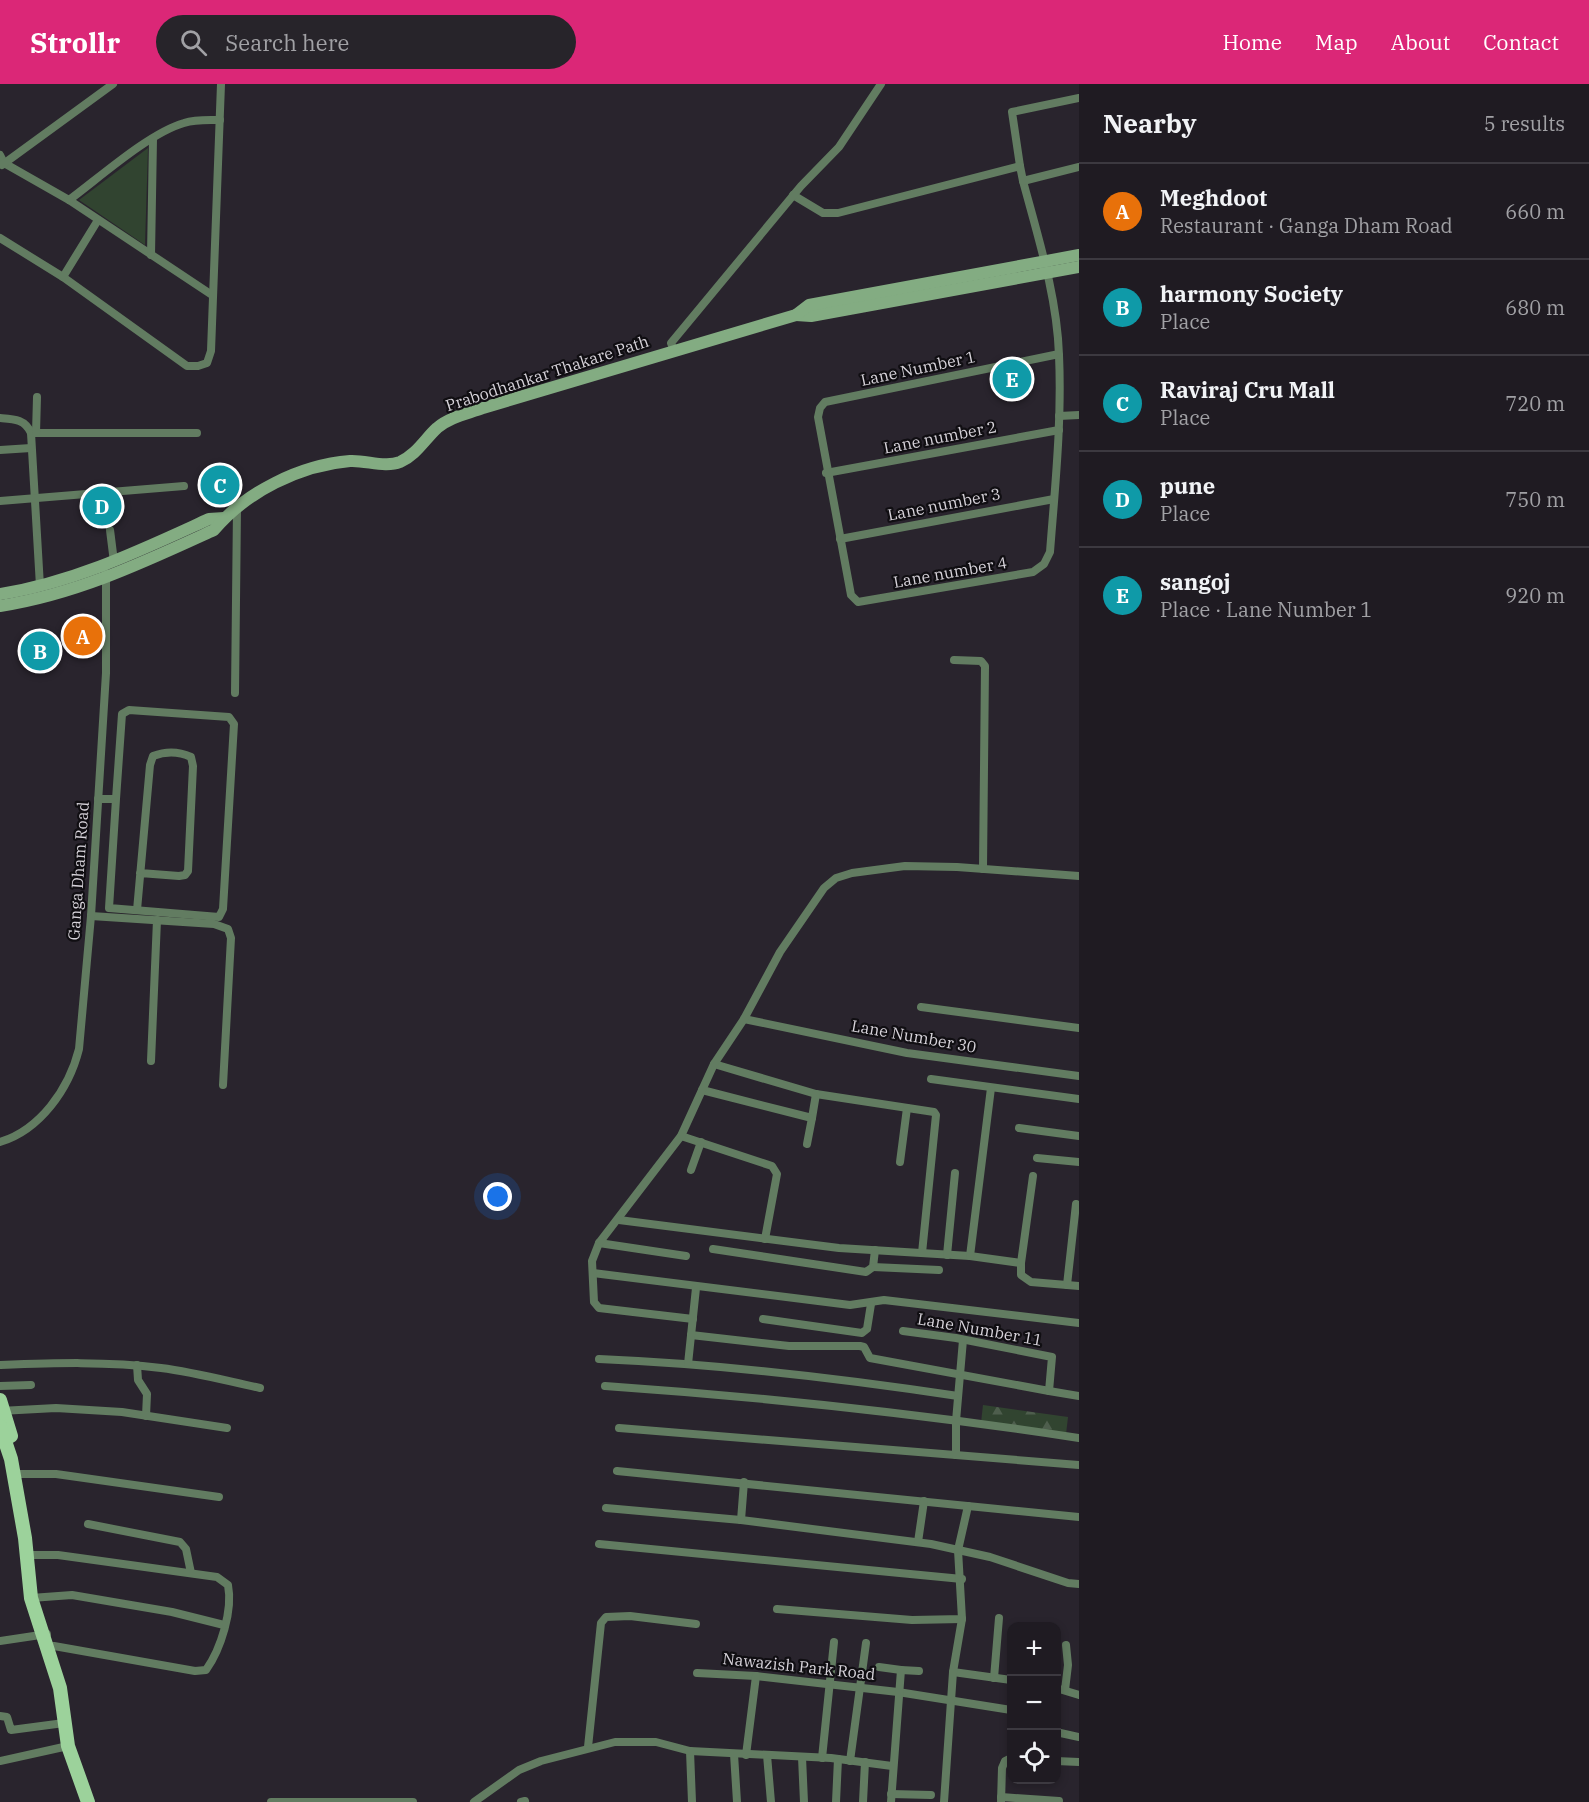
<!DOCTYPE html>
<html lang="en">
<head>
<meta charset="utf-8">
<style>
	body { margin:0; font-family:"IBM Plex Serif",serif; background:#27242a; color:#f1f3f6 }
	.controls { position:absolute; right:18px; bottom:18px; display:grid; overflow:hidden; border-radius:12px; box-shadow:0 3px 9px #0003 }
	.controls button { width:54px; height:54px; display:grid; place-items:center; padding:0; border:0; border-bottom:2px solid #3c3940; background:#1f1b22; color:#f1f3f6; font:30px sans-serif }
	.you { position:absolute; left:498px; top:1113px; width:21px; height:21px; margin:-15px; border:4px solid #fff; border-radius:50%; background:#1a73e8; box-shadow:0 0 0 9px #1a73e833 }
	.badge { display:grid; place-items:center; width:39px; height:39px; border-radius:50%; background:#db2777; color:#fff; font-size:20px; font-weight:700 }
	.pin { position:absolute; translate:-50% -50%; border:3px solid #fff; box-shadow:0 2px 6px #0006 }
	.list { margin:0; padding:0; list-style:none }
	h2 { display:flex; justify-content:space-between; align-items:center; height:78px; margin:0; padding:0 24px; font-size:26px }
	h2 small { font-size:20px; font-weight:400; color:#a1a1a5 }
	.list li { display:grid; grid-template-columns:39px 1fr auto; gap:18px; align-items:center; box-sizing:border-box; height:96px; padding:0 24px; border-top:2px solid #3c3940 }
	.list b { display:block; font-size:22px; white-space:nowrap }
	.list p { margin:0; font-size:20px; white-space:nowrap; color:#a1a1a5 }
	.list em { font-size:20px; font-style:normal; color:#a1a1a5 }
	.icon { flex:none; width:33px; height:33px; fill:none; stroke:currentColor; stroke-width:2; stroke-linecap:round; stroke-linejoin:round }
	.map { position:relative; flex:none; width:1079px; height:1718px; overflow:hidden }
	header { display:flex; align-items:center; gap:36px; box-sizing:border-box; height:84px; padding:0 30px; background:#db2777; color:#fff }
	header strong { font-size:28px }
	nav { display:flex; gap:33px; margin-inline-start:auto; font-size:21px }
	.search { width:420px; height:54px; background:#27242a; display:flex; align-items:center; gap:15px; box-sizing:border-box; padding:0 21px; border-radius:33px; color:#a1a1a5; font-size:22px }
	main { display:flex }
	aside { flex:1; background:#1f1b22 }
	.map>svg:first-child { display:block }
	.forest { fill:url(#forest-firs) }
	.park { fill:#314430 }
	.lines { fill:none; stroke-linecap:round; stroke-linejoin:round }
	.minor { stroke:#627c61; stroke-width:8 }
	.secondary { stroke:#83ac82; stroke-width:12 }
	.primary { stroke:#9cd29b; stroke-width:14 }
	.labels { text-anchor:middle; stroke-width:4.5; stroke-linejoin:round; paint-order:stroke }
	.street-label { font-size:16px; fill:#d7d3da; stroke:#100e12 }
</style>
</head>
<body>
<header>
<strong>Strollr</strong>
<div class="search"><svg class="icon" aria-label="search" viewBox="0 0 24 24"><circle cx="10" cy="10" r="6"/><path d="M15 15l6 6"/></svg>Search here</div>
<nav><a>Home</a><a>Map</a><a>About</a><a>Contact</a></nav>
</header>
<main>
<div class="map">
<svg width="1079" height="1718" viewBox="0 0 1079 1718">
	<defs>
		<pattern id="forest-firs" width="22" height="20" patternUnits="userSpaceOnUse" patternTransform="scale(1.5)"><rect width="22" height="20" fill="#314430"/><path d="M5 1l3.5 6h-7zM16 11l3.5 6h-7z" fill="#4e5e4d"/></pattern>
	</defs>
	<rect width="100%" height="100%" fill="#29242d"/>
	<polygon class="forest" points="983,1321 1068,1333 1066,1350 981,1339"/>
	<polygon class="park" points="148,64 145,161 79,116"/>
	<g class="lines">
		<g class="minor">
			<polyline points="0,71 4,79 69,116 212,211"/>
			<polyline points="2,81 113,0"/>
			<polyline points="1020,82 1012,28 1079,14"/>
			<path d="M1023,97c15,56 34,115 36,174 3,66 -4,132 -9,197l-6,12 -11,8 -175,30 -7,-7 -33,-178 2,-9 5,-6 234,-48"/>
			<polyline points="793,111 823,129 838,129 1020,82 1023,97 1079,83"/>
			<path d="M69,116c30,-22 80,-67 115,-77 12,-4 24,-3 36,-3"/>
			<polyline points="0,154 63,193 187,282 198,282 207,279 211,267 221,0"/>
			<polyline points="151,171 153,55"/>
			<polyline points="63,193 98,136"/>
			<polyline points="674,267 671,259 801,102 839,63 881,0"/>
			<polyline points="1059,332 1079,331"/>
			<path d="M0,334c14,1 25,1 31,15h166"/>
			<polyline points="31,349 40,502"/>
			<polyline points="36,349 37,313"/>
			<polyline points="0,366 31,364"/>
			<polyline points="826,389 1059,346"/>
			<polyline points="0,417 184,402"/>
			<polyline points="110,446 114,478"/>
			<polyline points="840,455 1054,415"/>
			<polyline points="954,576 981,577 985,582 983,785"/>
			<polyline points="235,609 237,424"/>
			<polyline points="98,715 116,715 122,630 129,626 229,633 234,640 223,825 219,833 109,824 116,715"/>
			<path d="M137,826l13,-145 3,-9c13,-5 25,-5 38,1l2,9 -5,105 -3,4 -6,1 -39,-3"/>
			<polyline points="91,832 214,840 228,845 231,854 223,1001"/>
			<polyline points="921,923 1079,944"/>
			<polyline points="744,935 907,969 1079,992"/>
			<polyline points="151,977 157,836"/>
			<polyline points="714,980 816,1010 934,1028 936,1031 922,1169"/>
			<polyline points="931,995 1079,1015"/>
			<polyline points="702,1006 812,1034 816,1010"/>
			<polyline points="1019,1044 1079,1052"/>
			<polyline points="681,1052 772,1082 777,1090 765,1155"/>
			<path d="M0,1058c40,-12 69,-53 79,-93l12,-133 15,-243v-100"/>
			<polyline points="807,1060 812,1034"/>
			<polyline points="1037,1074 1079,1078"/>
			<polyline points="900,1078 907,1024"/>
			<polyline points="691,1086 701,1058"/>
			<polyline points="619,1136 839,1164 970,1172 1021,1179 1021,1191 1031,1198 1079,1202"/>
			<polyline points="599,1159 686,1172"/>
			<polyline points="713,1165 866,1188 873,1183 875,1166"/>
			<polyline points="947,1171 955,1089"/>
			<polyline points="970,1172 991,1004"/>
			<polyline points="1021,1179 1033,1092"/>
			<polyline points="873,1183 939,1186"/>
			<polyline points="593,1189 850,1221 884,1216 1079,1239"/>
			<polyline points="1067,1201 1076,1120"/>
			<polyline points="693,1235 599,1224 594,1218 592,1177 599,1159 681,1052 714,980 744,935 780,868 824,804 836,794 852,789 905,782 957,783 1079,792"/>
			<polyline points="763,1235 862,1249 867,1245 871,1220"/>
			<polyline points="691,1251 789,1262 860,1262 864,1263 870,1274 1049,1307 1052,1273 956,1254 903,1247"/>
			<path d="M599,1275c120,5 240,19 359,37"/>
			<polyline points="688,1280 696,1204"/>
			<path d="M0,1281c54,-2 107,-4 161,3 33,4 66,13 99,20"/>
			<polyline points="137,1281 138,1296 147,1310 146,1332"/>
			<polyline points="0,1302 31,1301"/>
			<path d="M605,1302c159,11 317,28 474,52"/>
			<polyline points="1049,1307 1079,1312"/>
			<polyline points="0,1327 56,1324 122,1328 227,1344"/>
			<polyline points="619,1344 1079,1381"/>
			<polyline points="956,1371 956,1337 963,1256"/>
			<polyline points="617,1387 1079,1433"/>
			<polyline points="13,1390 56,1390 219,1413"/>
			<polyline points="606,1424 741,1436 931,1460 990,1473 1068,1499 1079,1500"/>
			<polyline points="741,1436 744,1398"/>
			<polyline points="88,1440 180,1458 186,1465 191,1489"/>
			<polyline points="918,1458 924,1417"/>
			<polyline points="599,1460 962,1495"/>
			<path d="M26,1471h32l159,22 11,8c5,25 -7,64 -22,85l-11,1 -141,-25"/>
			<polyline points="31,1514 72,1511 172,1528 224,1541"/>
			<polyline points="777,1525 912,1536 962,1535 958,1466 968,1422"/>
			<polyline points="0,1557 47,1550"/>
			<polyline points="879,1583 901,1586"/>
			<polyline points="953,1588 1011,1596"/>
			<polyline points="697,1589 756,1592 898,1608 1011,1626"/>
			<polyline points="994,1594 999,1534"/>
			<polyline points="1056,1604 1079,1611"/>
			<polyline points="1065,1606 1068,1581 1066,1561"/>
			<polyline points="0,1632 7,1633 11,1646 64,1639"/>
			<polyline points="1056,1648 1079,1653"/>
			<polyline points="588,1663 601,1539 606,1533 630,1532 696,1540"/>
			<polyline points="690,1667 692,1718"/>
			<polyline points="734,1670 737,1718"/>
			<polyline points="746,1671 756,1592"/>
			<polyline points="767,1671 771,1718"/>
			<polyline points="802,1673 804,1718"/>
			<polyline points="822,1674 834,1558"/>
			<polyline points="0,1677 68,1662"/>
			<polyline points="850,1677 866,1559"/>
			<polyline points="1056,1677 1079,1678"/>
			<polyline points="891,1710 931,1711"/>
			<polyline points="1001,1713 1059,1717"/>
			<polyline points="271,1718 413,1718"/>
			<polyline points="474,1718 519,1686 541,1677 615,1658 656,1658 690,1667 831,1674 892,1682"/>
			<polyline points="521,1718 525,1717"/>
			<polyline points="836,1718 838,1675"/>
			<polyline points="863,1718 865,1678"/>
			<polyline points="891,1718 901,1586 919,1587"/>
			<polyline points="944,1718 953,1588 962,1535"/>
			<polyline points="1001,1718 1002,1684 1005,1677 1011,1674"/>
		</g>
		<g class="secondary">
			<polyline points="796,231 811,232 1079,183"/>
			<path d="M0,510c75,-12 141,-44 209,-75l15,-1"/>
			<path d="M0,522c77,-12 144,-44 214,-76 32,-38 86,-65 136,-69 16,-1 35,7 50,1 16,-7 25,-23 37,-34 13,-11 30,-14 46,-20l313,-93 13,-10 270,-50"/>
		</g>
		<g class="primary">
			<polyline points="0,1316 11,1352"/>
			<polyline points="0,1342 11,1375 25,1454 31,1514 60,1604 68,1662 88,1718"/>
		</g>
	</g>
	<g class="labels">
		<g class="street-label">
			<text transform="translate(918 284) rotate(-12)" y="6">Lane Number 1</text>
			<text transform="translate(547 289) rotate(-18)" y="6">Prabodhankar Thakare Path</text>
			<text transform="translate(940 353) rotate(-11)" y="6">Lane number 2</text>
			<text transform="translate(944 420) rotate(-11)" y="6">Lane number 3</text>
			<text transform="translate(950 488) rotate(-10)" y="6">Lane number 4</text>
			<text transform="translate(78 787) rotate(-86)" y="6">Ganga Dham Road</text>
			<text transform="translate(914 952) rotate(10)" y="6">Lane Number 30</text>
			<text transform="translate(980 1245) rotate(10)" y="6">Lane Number 11</text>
			<text transform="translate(799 1582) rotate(6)" y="6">Nawazish Park Road</text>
		</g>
	</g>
</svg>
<div class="controls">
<button>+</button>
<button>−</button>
<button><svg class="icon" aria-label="locate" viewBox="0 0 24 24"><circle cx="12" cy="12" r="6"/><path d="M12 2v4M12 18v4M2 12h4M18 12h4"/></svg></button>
</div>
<div class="you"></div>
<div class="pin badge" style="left:83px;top:552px;background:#e8710a">A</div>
<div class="pin badge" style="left:40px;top:567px;background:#0f9aa8">B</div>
<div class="pin badge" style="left:220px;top:401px;background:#0f9aa8">C</div>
<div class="pin badge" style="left:102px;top:422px;background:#0f9aa8">D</div>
<div class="pin badge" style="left:1012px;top:295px;background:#0f9aa8">E</div>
</div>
<aside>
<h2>Nearby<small>5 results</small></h2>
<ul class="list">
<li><span class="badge" style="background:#e8710a">A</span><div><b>Meghdoot</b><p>Restaurant · Ganga Dham Road</p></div><em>660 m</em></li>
<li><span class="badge" style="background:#0f9aa8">B</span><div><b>harmony Society</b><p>Place</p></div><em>680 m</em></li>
<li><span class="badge" style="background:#0f9aa8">C</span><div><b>Raviraj Cru Mall</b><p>Place</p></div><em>720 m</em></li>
<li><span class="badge" style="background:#0f9aa8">D</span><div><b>pune</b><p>Place</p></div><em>750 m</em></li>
<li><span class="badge" style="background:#0f9aa8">E</span><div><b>sangoj</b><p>Place · Lane Number 1</p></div><em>920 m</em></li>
</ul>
</aside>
</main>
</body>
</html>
